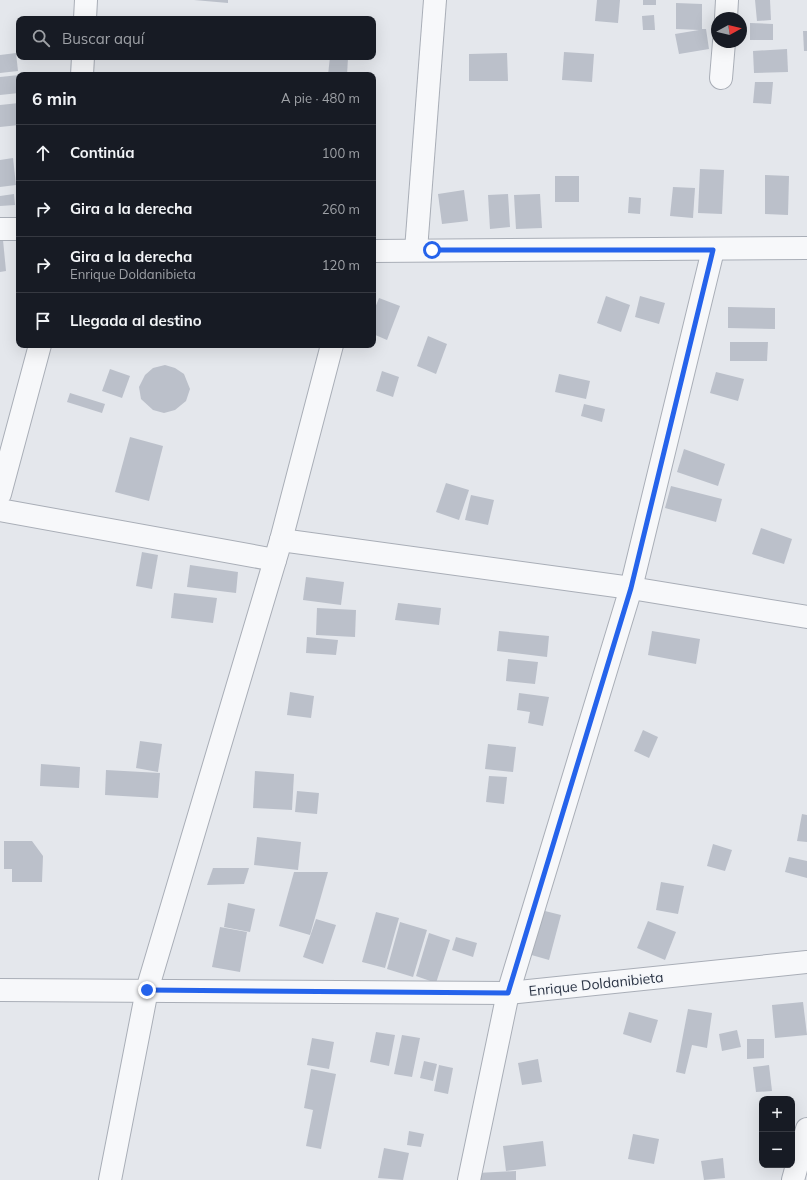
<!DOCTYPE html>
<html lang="es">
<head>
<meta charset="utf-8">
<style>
	body { margin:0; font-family:Mulish,sans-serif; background:#242831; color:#f1f3f6 }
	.controls { position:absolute; right:12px; bottom:12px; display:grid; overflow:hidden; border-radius:8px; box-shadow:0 4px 16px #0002 }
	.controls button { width:36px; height:36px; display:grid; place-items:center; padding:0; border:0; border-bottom:1px solid #363941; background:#171b24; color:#f1f3f6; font:20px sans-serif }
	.compass { position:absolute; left:711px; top:12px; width:36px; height:36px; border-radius:50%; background:#171b24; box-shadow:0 4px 16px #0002; rotate:82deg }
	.stop { position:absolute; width:12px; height:12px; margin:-9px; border:3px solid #2563eb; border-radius:50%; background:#fff }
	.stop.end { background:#2563eb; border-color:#fff; box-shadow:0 1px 4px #0008 }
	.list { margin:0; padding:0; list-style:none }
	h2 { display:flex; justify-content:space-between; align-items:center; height:52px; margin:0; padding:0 16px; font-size:17px }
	h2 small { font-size:13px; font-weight:400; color:#9ea1a6 }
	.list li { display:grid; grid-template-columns:26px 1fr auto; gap:12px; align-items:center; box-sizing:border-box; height:56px; padding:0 16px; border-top:1px solid #363941 }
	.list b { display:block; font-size:15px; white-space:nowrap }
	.list p { margin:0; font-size:13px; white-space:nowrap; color:#9ea1a6 }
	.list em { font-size:13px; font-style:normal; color:#9ea1a6 }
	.icon { flex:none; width:22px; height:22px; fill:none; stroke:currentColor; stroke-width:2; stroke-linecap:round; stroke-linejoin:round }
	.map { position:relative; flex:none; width:807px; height:1180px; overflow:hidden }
	.search { position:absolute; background:#171b24; box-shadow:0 4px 16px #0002; left:16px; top:16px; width:360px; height:44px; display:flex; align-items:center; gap:10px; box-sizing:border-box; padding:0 14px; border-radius:8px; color:#9ea1a6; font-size:15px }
	.panel { position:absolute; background:#171b24; box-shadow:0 4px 16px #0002; left:16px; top:72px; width:360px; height:276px; border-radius:8px }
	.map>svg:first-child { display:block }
	.building { fill:#bbc0ca }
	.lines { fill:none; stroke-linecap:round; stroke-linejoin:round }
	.minor-casing { stroke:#a9aeb7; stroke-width:24 }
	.minor { stroke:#f7f8fa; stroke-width:22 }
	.route { stroke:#2563eb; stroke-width:5 }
	.labels { text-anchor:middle; stroke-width:3; stroke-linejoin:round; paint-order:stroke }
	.street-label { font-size:14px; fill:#2b3445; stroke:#f4f6f9 }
</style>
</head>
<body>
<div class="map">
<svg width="807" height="1180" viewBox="0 0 807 1180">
	<rect width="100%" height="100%" fill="#e4e7ec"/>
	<g class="building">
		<polygon points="194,0 228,0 228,3"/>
		<polygon points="597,0 620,0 618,23 595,21"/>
		<rect x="643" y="0" width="13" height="5"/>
		<polygon points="755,0 770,0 771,20 757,21"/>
		<polygon points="676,3 702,4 702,29 706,29 709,49 679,54 675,34 699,30 676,29"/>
		<polygon points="654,15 655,30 643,30 642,16"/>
		<polygon points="750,23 773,24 773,40 750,40"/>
		<polygon points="803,31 807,31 807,51 804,51"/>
		<polygon points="787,49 788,72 754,73 753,51"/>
		<polygon points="564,52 594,54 592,82 562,80"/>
		<polygon points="16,53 18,71 0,73 0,55"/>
		<polygon points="507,53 508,81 469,81 469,54"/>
		<polygon points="330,57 348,58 347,75 328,75"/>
		<polygon points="19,75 19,93 0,95 0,77"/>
		<polygon points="755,82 773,82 771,104 753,103"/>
		<polygon points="19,103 19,125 0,127 0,105"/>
		<polygon points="13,158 16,185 0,187 0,160"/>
		<polygon points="700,169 724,170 722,214 698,213"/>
		<polygon points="765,175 789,176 788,215 765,214"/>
		<rect x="555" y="176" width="24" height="26"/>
		<polygon points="673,187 695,188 693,218 670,216"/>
		<polygon points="464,190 468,221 442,224 438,194"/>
		<polygon points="14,194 15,205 0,206 0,196"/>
		<polygon points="508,194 510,227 490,229 488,195"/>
		<polygon points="540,194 542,228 516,229 514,195"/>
		<polygon points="629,197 641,198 640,214 628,213"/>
		<polygon points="0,240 3,240 6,271 0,272"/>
		<polygon points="606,296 630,305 621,332 597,323"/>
		<polygon points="640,296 665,303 659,324 635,317"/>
		<polygon points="379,298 400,306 387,340 373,334 373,313"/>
		<polygon points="728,307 775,308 775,329 728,328"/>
		<polygon points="428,336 447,344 436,374 417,366"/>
		<polygon points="730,342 768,342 767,361 730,361"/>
		<polygon points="165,365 175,368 184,374 190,389 186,401 175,410 164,413 153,410 141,399 139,387 145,375 153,368"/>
		<polygon points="110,369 130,376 122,398 102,391"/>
		<polygon points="382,371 399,377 393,397 376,391"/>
		<polygon points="716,372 744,379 738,401 710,393"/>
		<polygon points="559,374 590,381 586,399 555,392"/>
		<polygon points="70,393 105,404 102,413 67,402"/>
		<polygon points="584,404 605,409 602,422 581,416"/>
		<polygon points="130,437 163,446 149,501 115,492"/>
		<polygon points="684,449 725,464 718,486 677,472"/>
		<polygon points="446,483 469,490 459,520 436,512"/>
		<polygon points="671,486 722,499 716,522 665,508"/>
		<polygon points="471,495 494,500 488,525 465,520"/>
		<polygon points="761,528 792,539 784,564 752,554"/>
		<polygon points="142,552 158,555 152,589 136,586"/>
		<polygon points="190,565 238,572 236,593 187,587"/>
		<polygon points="306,577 344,582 341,605 303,600"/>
		<polygon points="174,593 217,598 213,623 171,618"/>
		<polygon points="398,603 441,608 439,625 395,620"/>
		<polygon points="317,608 356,610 355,637 316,635"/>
		<polygon points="499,631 549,636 547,657 497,651"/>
		<polygon points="652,631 700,639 696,664 648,655"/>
		<polygon points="307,637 338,640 336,655 306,653"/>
		<polygon points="508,659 538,662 535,684 506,681"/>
		<polygon points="290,692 314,696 311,718 287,715"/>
		<polygon points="519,693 549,697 543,726 528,723 530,712 517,710"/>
		<polygon points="643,730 658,737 649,758 634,751"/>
		<polygon points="140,741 162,744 158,772 136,768"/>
		<polygon points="488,744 516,747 513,772 485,769"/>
		<polygon points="41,764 80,767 79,788 40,786"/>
		<polygon points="106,770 160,773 158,798 105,795"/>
		<polygon points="255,771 294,774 292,810 253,808"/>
		<polygon points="489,776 507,777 504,804 486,802"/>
		<polygon points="297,791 319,793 317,814 295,812"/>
		<polygon points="802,814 807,815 807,842 797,841"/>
		<polygon points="257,837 301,842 298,870 254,865"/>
		<polygon points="4,841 32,841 43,856 42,882 12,882 12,869 4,869"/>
		<polygon points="713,844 732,850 725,871 707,866"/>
		<polygon points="789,857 807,861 807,878 785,872"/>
		<polygon points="213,868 249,868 244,884 207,885"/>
		<polygon points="294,872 328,872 310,935 279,926"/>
		<polygon points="661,882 684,886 678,914 656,910"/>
		<polygon points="228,903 255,909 250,932 224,927"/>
		<polygon points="541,910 561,915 549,960 528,954"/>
		<polygon points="376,912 399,918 385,968 362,962"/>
		<polygon points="316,919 336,925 323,964 303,957"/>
		<polygon points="648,921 676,932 665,960 637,948"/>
		<polygon points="400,922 427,930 413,977 387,969"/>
		<polygon points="220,927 247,932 240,972 212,967"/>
		<polygon points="429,933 450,940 436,983 416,976"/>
		<polygon points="456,937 477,943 473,957 452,950"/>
		<polygon points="803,1002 807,1035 775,1038 772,1005"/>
		<polygon points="688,1009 712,1013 707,1048 692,1045 685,1074 676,1072"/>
		<polygon points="629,1012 658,1020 651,1043 623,1034"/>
		<polygon points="737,1030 741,1047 722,1051 719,1034"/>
		<polygon points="376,1032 395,1035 389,1066 370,1062"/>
		<polygon points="402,1035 420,1038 412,1077 394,1074"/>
		<polygon points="312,1038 334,1042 329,1069 307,1065"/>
		<polygon points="747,1039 764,1039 764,1058 747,1059"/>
		<polygon points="538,1059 542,1082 522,1085 518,1063"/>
		<polygon points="424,1061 437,1064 433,1081 420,1078"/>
		<polygon points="439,1065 453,1068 448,1094 434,1091"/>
		<polygon points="769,1065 772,1091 756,1092 753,1067"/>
		<polygon points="311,1069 336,1074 321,1149 306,1146 313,1110 304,1108"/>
		<polygon points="409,1131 424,1134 421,1147 407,1145"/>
		<polygon points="633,1134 659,1139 654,1164 628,1159"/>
		<polygon points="543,1141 546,1166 506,1171 503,1146"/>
		<polygon points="384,1148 409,1153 403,1180 378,1178"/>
		<polygon points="723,1158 725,1178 704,1180 701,1161"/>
		<polygon points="516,1171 516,1180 477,1180 477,1173"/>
	</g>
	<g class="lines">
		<g class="minor-casing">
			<g id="minor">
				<polyline points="726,18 727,0"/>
				<polyline points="85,19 86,0"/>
				<polyline points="82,75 83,57"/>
				<polyline points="721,78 724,42"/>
				<polyline points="0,229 19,229"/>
				<polyline points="416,250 435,0"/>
				<polyline points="373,251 807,248"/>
				<polyline points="0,494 40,345"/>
				<polyline points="0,510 275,560"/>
				<polyline points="281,540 631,588 807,617"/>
				<polyline points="0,990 508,993 807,962"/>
				<polyline points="110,1180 147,990 281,540 332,345"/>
				<polyline points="469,1180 508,993 631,588 713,250"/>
				<polyline points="793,1180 807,1129"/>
			</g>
		</g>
		<use href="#minor" class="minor"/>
	</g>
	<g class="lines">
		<polyline class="route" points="147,990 508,993 631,588 713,250 432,250"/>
	</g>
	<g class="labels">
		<g class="street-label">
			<text transform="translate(596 984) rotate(-6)" y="5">Enrique Doldanibieta</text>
		</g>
	</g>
</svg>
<div class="controls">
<button>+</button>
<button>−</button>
</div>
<svg class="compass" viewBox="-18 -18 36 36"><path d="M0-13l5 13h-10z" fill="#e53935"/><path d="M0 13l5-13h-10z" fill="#9ea1a6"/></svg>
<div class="stop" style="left:432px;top:250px"></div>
<div class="stop end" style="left:147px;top:990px"></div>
<div class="search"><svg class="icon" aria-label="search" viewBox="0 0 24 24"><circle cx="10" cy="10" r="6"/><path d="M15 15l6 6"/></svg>Buscar aquí</div>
<section class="panel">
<h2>6 min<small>A pie · 480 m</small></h2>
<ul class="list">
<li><svg class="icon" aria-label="ahead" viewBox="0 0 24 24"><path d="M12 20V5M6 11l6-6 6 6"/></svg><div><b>Continúa</b></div><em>100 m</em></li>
<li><svg class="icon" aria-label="right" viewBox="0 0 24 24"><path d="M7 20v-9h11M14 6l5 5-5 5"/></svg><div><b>Gira a la derecha</b></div><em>260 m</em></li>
<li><svg class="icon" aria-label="right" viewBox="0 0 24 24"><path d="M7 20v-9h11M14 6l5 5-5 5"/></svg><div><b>Gira a la derecha</b><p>Enrique Doldanibieta</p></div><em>120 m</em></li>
<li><svg class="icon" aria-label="arrive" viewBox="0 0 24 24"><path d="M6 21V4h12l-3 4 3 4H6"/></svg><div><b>Llegada al destino</b></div></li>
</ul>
</section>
</div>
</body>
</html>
